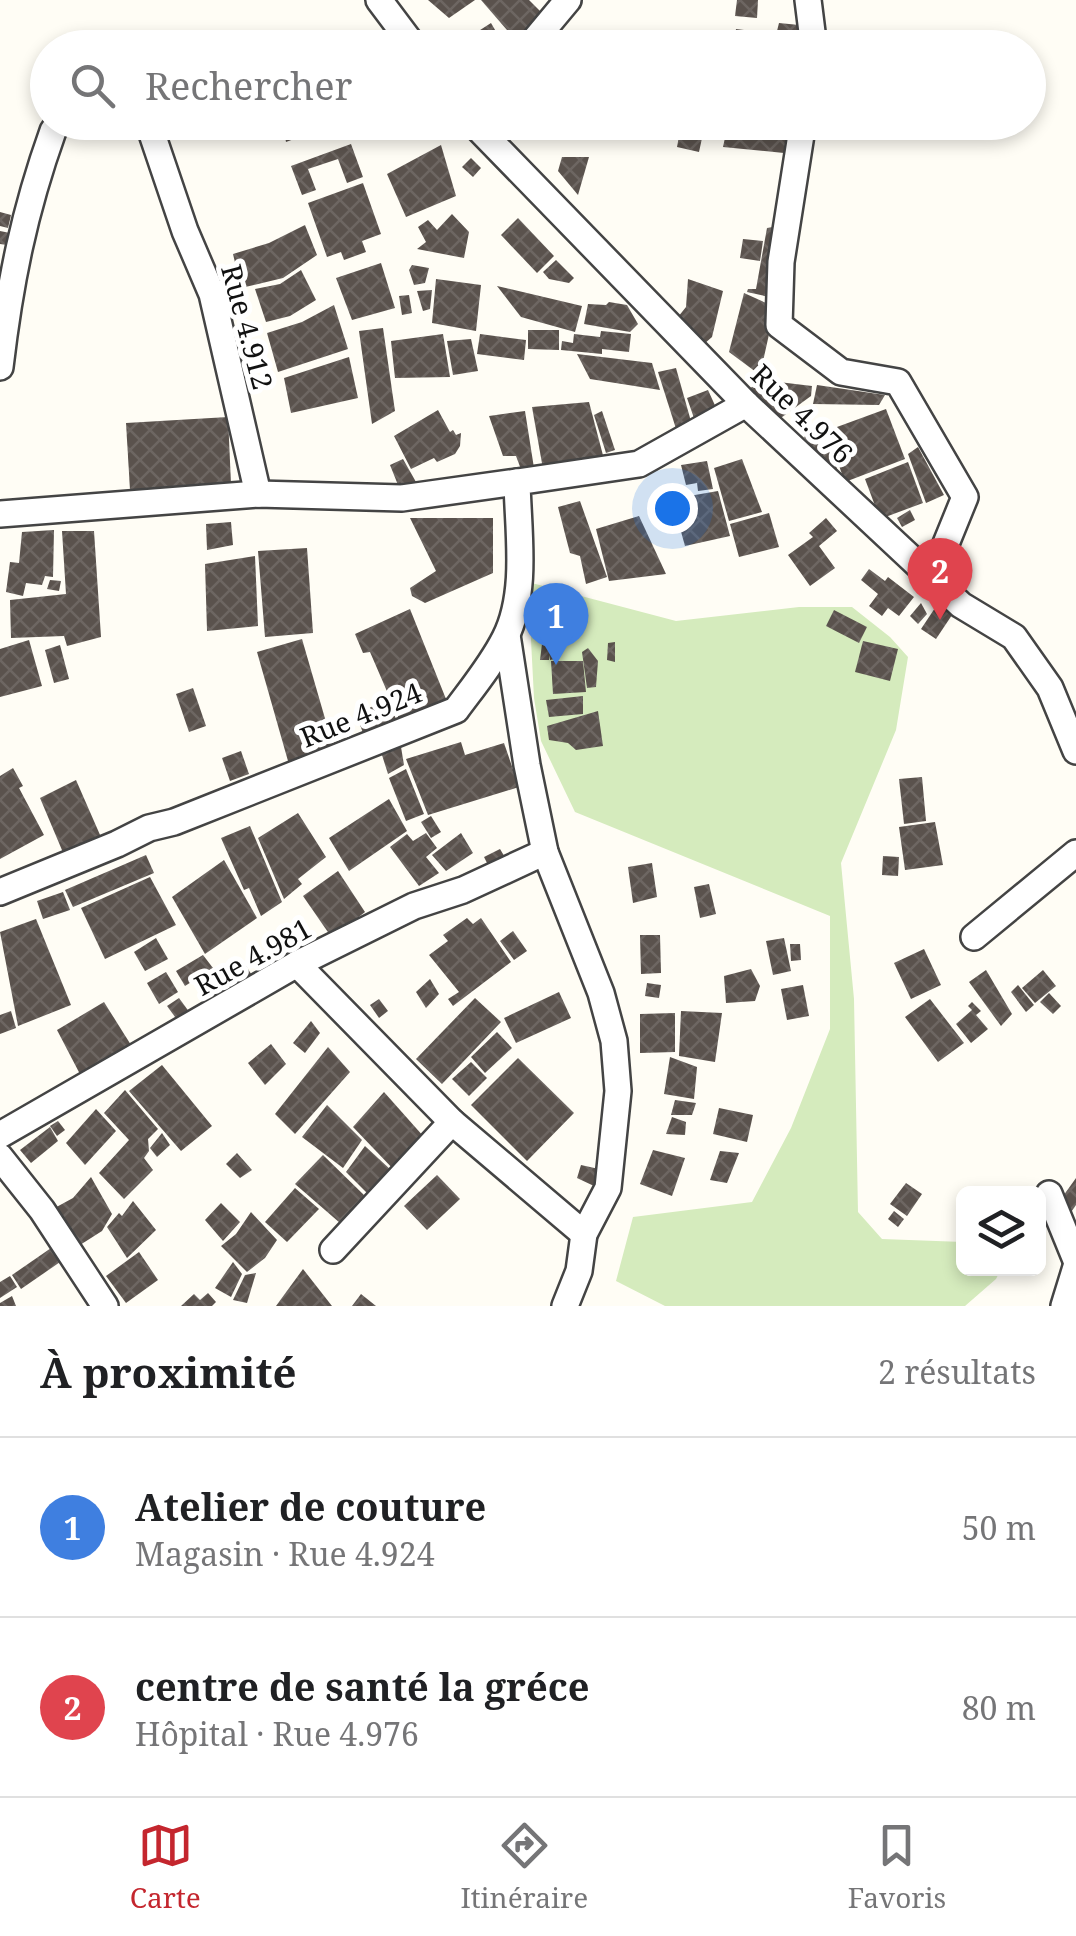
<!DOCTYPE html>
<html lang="fr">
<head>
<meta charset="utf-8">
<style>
	body { margin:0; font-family:"Noto Serif",serif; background:#f2f2f2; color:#202124 }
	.controls { position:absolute; right:30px; bottom:30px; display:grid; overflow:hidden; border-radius:15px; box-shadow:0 5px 15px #0003 }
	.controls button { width:90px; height:90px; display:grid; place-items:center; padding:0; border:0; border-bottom:2px solid #e0e0e0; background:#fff; color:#202124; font:50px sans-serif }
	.you { position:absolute; left:672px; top:508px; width:35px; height:35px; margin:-25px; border:8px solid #fff; border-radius:50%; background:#1a73e8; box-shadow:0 0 0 15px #1a73e833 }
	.badge { display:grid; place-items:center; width:65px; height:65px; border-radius:50%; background:#c4262e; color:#fff; font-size:32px; font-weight:700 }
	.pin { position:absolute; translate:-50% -82px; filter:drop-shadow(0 2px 5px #0008) }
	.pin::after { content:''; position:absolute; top:52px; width:35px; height:30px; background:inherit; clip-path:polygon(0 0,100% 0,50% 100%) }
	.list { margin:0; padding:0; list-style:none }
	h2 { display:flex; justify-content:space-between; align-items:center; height:130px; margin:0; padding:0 40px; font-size:42px }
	h2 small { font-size:32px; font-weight:400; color:#757577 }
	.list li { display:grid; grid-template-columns:65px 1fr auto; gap:30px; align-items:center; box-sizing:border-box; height:180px; padding:0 40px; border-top:2px solid #e0e0e0 }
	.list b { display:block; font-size:38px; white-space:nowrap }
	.list p { margin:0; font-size:32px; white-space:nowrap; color:#757577 }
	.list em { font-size:32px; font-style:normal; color:#757577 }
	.icon { flex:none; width:55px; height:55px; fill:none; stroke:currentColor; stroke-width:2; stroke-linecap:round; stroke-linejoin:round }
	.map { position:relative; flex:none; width:1076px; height:1306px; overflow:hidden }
	.search { position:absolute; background:#fff; box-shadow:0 5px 15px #0003; left:30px; right:30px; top:30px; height:110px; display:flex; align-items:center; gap:25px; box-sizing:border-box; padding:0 35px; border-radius:55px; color:#757577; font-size:38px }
	.sheet { height:490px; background:#fff }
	nav { display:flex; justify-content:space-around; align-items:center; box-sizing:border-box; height:140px; border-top:2px solid #e0e0e0; background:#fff; font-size:28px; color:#757577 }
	nav a { display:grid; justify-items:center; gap:5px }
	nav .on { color:#c4262e }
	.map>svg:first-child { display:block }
	.grass { fill:#d5ebbd }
	.building { fill:url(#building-cross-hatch) }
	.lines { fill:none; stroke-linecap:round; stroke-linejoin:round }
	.minor-casing { stroke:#444; stroke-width:30 }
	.minor { stroke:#fff; stroke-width:25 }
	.labels { text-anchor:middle; stroke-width:10; stroke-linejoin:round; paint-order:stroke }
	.street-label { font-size:28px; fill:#111; stroke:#fff }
</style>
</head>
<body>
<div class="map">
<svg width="1076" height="1306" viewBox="0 0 1076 1306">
	<defs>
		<pattern id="building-cross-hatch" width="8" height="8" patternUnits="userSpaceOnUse" patternTransform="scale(2.5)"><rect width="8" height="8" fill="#5a524d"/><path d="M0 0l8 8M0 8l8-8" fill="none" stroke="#6d6662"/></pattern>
	</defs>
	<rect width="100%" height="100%" fill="#fffdf5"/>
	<polygon class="grass" points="528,582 676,621 799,607 852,607 890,637 908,657 896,730 841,863 854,999 858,1212 882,1239 963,1242 964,1268 1001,1269 996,1279 965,1306 665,1306 616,1281 633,1217 752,1202 791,1128 830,1029 830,916 575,812 541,741 534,698"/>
	<g class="building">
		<polygon points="428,0 475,0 449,18"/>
		<polygon points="481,0 529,0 548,19 519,44"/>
		<polygon points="737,0 758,0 757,18 735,16"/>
		<polygon points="491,23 498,35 485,44 477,32"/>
		<polygon points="779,23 799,25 798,34 777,31"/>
		<polygon points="736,29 768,33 766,47 734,45"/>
		<polygon points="315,31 319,48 255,48 255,46"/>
		<polygon points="695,33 714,48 683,48"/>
		<polygon points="224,34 232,48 198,48"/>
		<polygon points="443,35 451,44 447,48 435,48 432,45"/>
		<polygon points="198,122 217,122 218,126 203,134"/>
		<polygon points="282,122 324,122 326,127 286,142"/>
		<polygon points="736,122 787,122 784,153 723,147 726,133 735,133"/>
		<polygon points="681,125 704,129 699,152 677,147"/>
		<polygon points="351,144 363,177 347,183 338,159 308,169 316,190 302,195 291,166"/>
		<polygon points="441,145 456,196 406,217 387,174"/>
		<polygon points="562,157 589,157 578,195 558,171"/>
		<polygon points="471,158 481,168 473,177 462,167"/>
		<polygon points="363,183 381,234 362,241 366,252 344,260 341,252 327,257 308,203"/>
		<polygon points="0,212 11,215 8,228 0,226"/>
		<polygon points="452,214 469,232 464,258 417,249 426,242 418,227 428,220 437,230"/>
		<polygon points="776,214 769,297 747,292 748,289 756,289 767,228 773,227"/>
		<polygon points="518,218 554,256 537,273 501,235"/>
		<polygon points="305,225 317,255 283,278 241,288 233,254 269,243"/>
		<polygon points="0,231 10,233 7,245 0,244"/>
		<polygon points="743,239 763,241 760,261 740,258"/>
		<polygon points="556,260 574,278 569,283 549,279 543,272"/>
		<polygon points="381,263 395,308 352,320 336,278"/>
		<polygon points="412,265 429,268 425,283 414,285 409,270"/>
		<polygon points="301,270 316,300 290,316 266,322 255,289 280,284"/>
		<polygon points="436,279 481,285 476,331 432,323"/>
		<polygon points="688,279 723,291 712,337 704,344 674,322 686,307"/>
		<polygon points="497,286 582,306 575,332 521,317"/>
		<polygon points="432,290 430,309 423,311 417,291"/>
		<polygon points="744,293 775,307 760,375 729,352"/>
		<polygon points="409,295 412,313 402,315 399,296"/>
		<polygon points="609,302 627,305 638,324 630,332 584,324 588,304 606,305"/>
		<polygon points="334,305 348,349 278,372 267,333 302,322"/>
		<polygon points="383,328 395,411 372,424 359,331"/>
		<polygon points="528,330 559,330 559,350 528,349"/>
		<polygon points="601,331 631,334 629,352 602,349 602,354 561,350 562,341 573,343 574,334 600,337"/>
		<polygon points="443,334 450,377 395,378 391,341"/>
		<polygon points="480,334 526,340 524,360 477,354"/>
		<polygon points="471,339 478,371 453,375 447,341"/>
		<polygon points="577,354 652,363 660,390 590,379"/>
		<polygon points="349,357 358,398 291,413 284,378"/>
		<polygon points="676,368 692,425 678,435 658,372"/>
		<polygon points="762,380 812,386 811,396 774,423 746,391"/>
		<polygon points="817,385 885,395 879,405 813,404"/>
		<polygon points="708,390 718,412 695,421 687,398"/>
		<polygon points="589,402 605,463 543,469 532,407"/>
		<polygon points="886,409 905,459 845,482 826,431"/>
		<polygon points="438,410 450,432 453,430 456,435 461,433 460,446 455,454 437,462 434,458 411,469 394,436"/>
		<polygon points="525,411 534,468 522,472 516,456 503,456 489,416"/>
		<polygon points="602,411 615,450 606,453 594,415"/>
		<polygon points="228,417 231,484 130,490 126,423"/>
		<polygon points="821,430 838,471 833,475 804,437"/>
		<polygon points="918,447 944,495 926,503 908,454"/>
		<polygon points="403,459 416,482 400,490 390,465"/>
		<polygon points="742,459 762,512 729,521 714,468"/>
		<polygon points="707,461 713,489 698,491 697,483 686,485 681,465"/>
		<polygon points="908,462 923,503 880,519 865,479"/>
		<polygon points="718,491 730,536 685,546 672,499"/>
		<polygon points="580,501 607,577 586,584 580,556 570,553 558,507"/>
		<polygon points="910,510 915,520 902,527 897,518"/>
		<polygon points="769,513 779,547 739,557 730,524"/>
		<polygon points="639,516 666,574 609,581 596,529"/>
		<polygon points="410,518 493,518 493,573 425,603 412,596 410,588 436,571"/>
		<polygon points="826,518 837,531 819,546 835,568 810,586 788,555 813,537 809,533"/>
		<polygon points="231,522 233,545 207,550 206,524"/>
		<polygon points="54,530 53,577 45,576 42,585 26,583 23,596 6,592 10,562 19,563 22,532"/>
		<polygon points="62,531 94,531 101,637 67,646 64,636 11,638 10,600 66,594"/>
		<polygon points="307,548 313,633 265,637 258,551"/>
		<polygon points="255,556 258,626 207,631 205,564"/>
		<polygon points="869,569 885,581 888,577 914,597 899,616 888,608 882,616 869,606 878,594 861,580"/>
		<polygon points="50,580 61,581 59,591 47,589"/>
		<polygon points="939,602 954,612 936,639 921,629"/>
		<polygon points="921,603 927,614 918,624 910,616"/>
		<polygon points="410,609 450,709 402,726 370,652 363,653 355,634"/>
		<polygon points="557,609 557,641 536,641 535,610"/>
		<polygon points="834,610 867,627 859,643 826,626"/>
		<polygon points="302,639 335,753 290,768 257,652"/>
		<polygon points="29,640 42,686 0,697 0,649"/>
		<polygon points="863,641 898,649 890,681 855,672"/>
		<polygon points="615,642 615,662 607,660 608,643"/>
		<polygon points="542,644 555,645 555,659 550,660 550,655 549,660 540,660"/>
		<polygon points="60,645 69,679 54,683 45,650"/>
		<polygon points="588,648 598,661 596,687 587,688 582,652"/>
		<polygon points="551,661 583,661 586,692 553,694"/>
		<polygon points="193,688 206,726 189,732 176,694"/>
		<polygon points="583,696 583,714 549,717 546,700"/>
		<polygon points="381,704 387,713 393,712 399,726 365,738 355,712"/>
		<polygon points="598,711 603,746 576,750 568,743 549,740 547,726"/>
		<polygon points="461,742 465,755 504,743 519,787 428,815 406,759"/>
		<polygon points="401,747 404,765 388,774 382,755"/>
		<polygon points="241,751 249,774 230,781 222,758"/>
		<polygon points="13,768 23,786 19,788 44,835 0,859 0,776"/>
		<polygon points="406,769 424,814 406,821 389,778"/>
		<polygon points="922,777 926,821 904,824 899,779"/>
		<polygon points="76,780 104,844 67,862 40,798"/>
		<polygon points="389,799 407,831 349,871 329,838"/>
		<polygon points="298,813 326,857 298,879 302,884 284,899 258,838"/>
		<polygon points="431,816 441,832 431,838 421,822"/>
		<polygon points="935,822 943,865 905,870 899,827"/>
		<polygon points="250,826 282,902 261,916 249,888 244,890 221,838"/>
		<polygon points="426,833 437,848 426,857 439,873 419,886 390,847 407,834 413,841"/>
		<polygon points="461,833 473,853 446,871 432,855"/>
		<polygon points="500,849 506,859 489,867 484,857"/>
		<polygon points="146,855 154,873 73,907 65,890"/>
		<polygon points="883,856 899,857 898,876 882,875"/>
		<polygon points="224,860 257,918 205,954 172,897"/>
		<polygon points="652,863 657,897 633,903 628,867"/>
		<polygon points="338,871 365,912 332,938 303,896"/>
		<polygon points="150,877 176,925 105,959 81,908"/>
		<polygon points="709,884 716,914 700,918 694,887"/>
		<polygon points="63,892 70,910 43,919 37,901"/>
		<polygon points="467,918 473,924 481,918 511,962 453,1006 448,999 459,992 429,955 448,941 443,935"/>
		<polygon points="36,919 71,1005 18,1026 0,932"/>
		<polygon points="513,931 527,951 514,960 500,941"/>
		<polygon points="640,935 660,935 661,973 641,974"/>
		<polygon points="156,938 168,959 145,971 134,952"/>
		<polygon points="784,938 791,971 773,975 766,941"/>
		<polygon points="790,944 800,944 801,960 791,961"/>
		<polygon points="924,949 941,985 911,999 894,963"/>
		<polygon points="203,955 213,968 185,986 176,971"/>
		<polygon points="243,961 253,977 230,991 222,977"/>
		<polygon points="751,969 760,986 755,1001 726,1003 724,976"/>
		<polygon points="986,970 1012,1014 1001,1026 969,982"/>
		<polygon points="1043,970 1056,986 1035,1003 1022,988"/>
		<polygon points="166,972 178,992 159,1004 147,983"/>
		<polygon points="214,974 221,983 209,989 205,980"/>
		<polygon points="430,979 439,994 426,1008 416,992"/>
		<polygon points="647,983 661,985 659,998 645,996"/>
		<polygon points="803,985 809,1016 787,1020 781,989"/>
		<polygon points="1018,985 1034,1005 1026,1012 1011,992"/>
		<polygon points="559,992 571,1018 516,1043 504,1018"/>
		<polygon points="1049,993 1061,1006 1053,1014 1040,1002"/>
		<polygon points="179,998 190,1013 178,1021 167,1006"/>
		<polygon points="475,998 501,1022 442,1084 416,1059"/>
		<polygon points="379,999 388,1011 379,1018 370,1005"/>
		<polygon points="930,999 964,1043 938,1062 905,1017"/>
		<polygon points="104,1002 131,1045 82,1078 57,1030"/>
		<polygon points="972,1002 981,1011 976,1015 988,1029 971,1043 956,1024 972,1010 968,1006"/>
		<polygon points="11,1011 16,1028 0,1034 0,1015"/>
		<polygon points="681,1011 722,1013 715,1062 679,1056"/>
		<polygon points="675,1013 675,1052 640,1053 640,1014"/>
		<polygon points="311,1021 320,1033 305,1053 293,1043"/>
		<polygon points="497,1032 512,1048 485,1073 471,1057"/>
		<polygon points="271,1044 286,1064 265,1085 248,1063"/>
		<polygon points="328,1047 350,1072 295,1134 275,1114"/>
		<polygon points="670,1057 697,1067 694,1099 664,1094"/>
		<polygon points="518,1058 574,1113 527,1161 471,1105"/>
		<polygon points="471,1062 487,1078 469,1096 452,1079"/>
		<polygon points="162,1065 212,1126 181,1151 129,1091"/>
		<polygon points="125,1090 158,1129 148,1139 149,1151 144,1158 153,1170 124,1199 99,1173 129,1140 104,1113"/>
		<polygon points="384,1092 424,1137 396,1172 353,1127"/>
		<polygon points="675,1100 696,1103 692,1115 671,1115"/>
		<polygon points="327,1105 362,1140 343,1168 302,1137"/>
		<polygon points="719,1108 753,1115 747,1142 713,1134"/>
		<polygon points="96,1109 116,1131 85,1165 66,1143"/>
		<polygon points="672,1117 686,1122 685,1135 666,1134"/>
		<polygon points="58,1121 65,1130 57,1136 50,1126"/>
		<polygon points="50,1127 58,1141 31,1163 20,1150"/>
		<polygon points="162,1133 170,1145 157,1157 150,1148"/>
		<polygon points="365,1146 392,1171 368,1194 346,1172"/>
		<polygon points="653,1150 685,1158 672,1196 640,1184"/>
		<polygon points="720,1151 739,1153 727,1183 710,1180"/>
		<polygon points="237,1153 252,1170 240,1178 226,1164"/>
		<polygon points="323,1155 366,1197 340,1223 295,1184"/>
		<polygon points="581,1165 599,1169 594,1186 577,1178"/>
		<polygon points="437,1175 460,1199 427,1230 404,1206"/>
		<polygon points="91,1177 112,1214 102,1231 80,1245 51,1210 73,1198"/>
		<polygon points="1076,1178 1076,1205 1069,1215 1056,1206"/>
		<polygon points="906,1183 922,1194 907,1216 890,1204"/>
		<polygon points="295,1188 319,1209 287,1242 265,1222"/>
		<polygon points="133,1201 156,1230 127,1258 107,1227 119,1213 122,1216"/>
		<polygon points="221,1203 240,1222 223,1241 205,1220"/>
		<polygon points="894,1211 904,1219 898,1227 888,1219"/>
		<polygon points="251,1212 277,1240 265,1258 247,1272 221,1246 236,1234"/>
		<polygon points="54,1246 63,1260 21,1289 12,1275"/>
		<polygon points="139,1252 158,1280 126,1303 106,1276"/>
		<polygon points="233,1262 242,1274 231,1297 215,1288"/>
		<polygon points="303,1269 332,1306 276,1306"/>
		<polygon points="256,1273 247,1303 233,1300 245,1275"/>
		<polygon points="10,1276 17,1287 0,1298 0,1282"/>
		<polygon points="208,1293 216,1302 212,1306 181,1306 194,1294 200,1300"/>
		<polygon points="361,1294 376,1306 352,1306"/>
		<polygon points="12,1296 16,1306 0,1306 0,1303"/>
	</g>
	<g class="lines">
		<g class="minor-casing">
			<g id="minor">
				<polyline points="379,0 415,48"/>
				<polyline points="808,0 814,48"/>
				<polyline points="528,48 568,0"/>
				<polyline points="148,122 185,231 212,294 258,494"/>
				<polyline points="472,122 746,404 961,605 1014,637 1050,688 1076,751"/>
				<polyline points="803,122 781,262 779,325 841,372 898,382 965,497 932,578"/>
				<path d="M0,367c10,-85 24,-155 53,-236l6,-9"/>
				<polyline points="0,514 258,494 402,498 517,482"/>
				<polyline points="507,635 527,765 545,852 601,993 614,1041 618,1091 608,1188 584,1234 579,1271 565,1306"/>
				<path d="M0,892l117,-48 32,-16 25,-6 282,-112c17,-23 36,-46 49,-72 23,-45 13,-107 12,-156l122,-18 107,-60"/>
				<polyline points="974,937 1076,853"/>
				<polyline points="297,964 452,1122 584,1234"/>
				<polyline points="0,1135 297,964 414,906 463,890 545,852"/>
				<polyline points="0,1157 42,1210 105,1306"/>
				<polyline points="1049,1194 1076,1260"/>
				<polyline points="333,1250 452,1122"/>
				<polyline points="1064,1306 1076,1267"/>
			</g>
		</g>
		<use href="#minor" class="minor"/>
	</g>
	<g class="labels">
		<g class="street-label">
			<text transform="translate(247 327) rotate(75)" y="10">Rue 4.912</text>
			<text transform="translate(802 414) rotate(44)" y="10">Rue 4.976</text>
			<text transform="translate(361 715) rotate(-22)" y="10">Rue 4.924</text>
			<text transform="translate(253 957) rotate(-29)" y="10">Rue 4.981</text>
		</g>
	</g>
</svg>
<div class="controls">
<button><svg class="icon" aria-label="layers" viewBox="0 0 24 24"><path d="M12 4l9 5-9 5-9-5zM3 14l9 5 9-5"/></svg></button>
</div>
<div class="you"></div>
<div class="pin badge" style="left:556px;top:665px;background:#3f7fe0">1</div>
<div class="pin badge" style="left:940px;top:620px;background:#e0444e">2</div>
<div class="search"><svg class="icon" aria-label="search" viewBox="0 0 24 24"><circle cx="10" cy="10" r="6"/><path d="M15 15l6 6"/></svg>Rechercher</div>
</div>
<section class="sheet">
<h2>À proximité<small>2 résultats</small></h2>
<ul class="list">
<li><span class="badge" style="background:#3f7fe0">1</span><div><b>Atelier de couture</b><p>Magasin · Rue 4.924</p></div><em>50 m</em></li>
<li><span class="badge" style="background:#e0444e">2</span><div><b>centre de santé la gréce</b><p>Hôpital · Rue 4.976</p></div><em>80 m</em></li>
</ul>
</section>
<nav>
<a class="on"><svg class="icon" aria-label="map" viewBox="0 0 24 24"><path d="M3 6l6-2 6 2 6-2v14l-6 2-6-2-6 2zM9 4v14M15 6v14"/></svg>Carte</a>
<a><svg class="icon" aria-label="directions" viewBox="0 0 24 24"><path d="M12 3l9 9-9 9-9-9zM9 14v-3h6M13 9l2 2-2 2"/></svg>Itinéraire</a>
<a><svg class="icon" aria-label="saved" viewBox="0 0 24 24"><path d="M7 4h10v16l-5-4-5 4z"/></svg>Favoris</a>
</nav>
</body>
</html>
